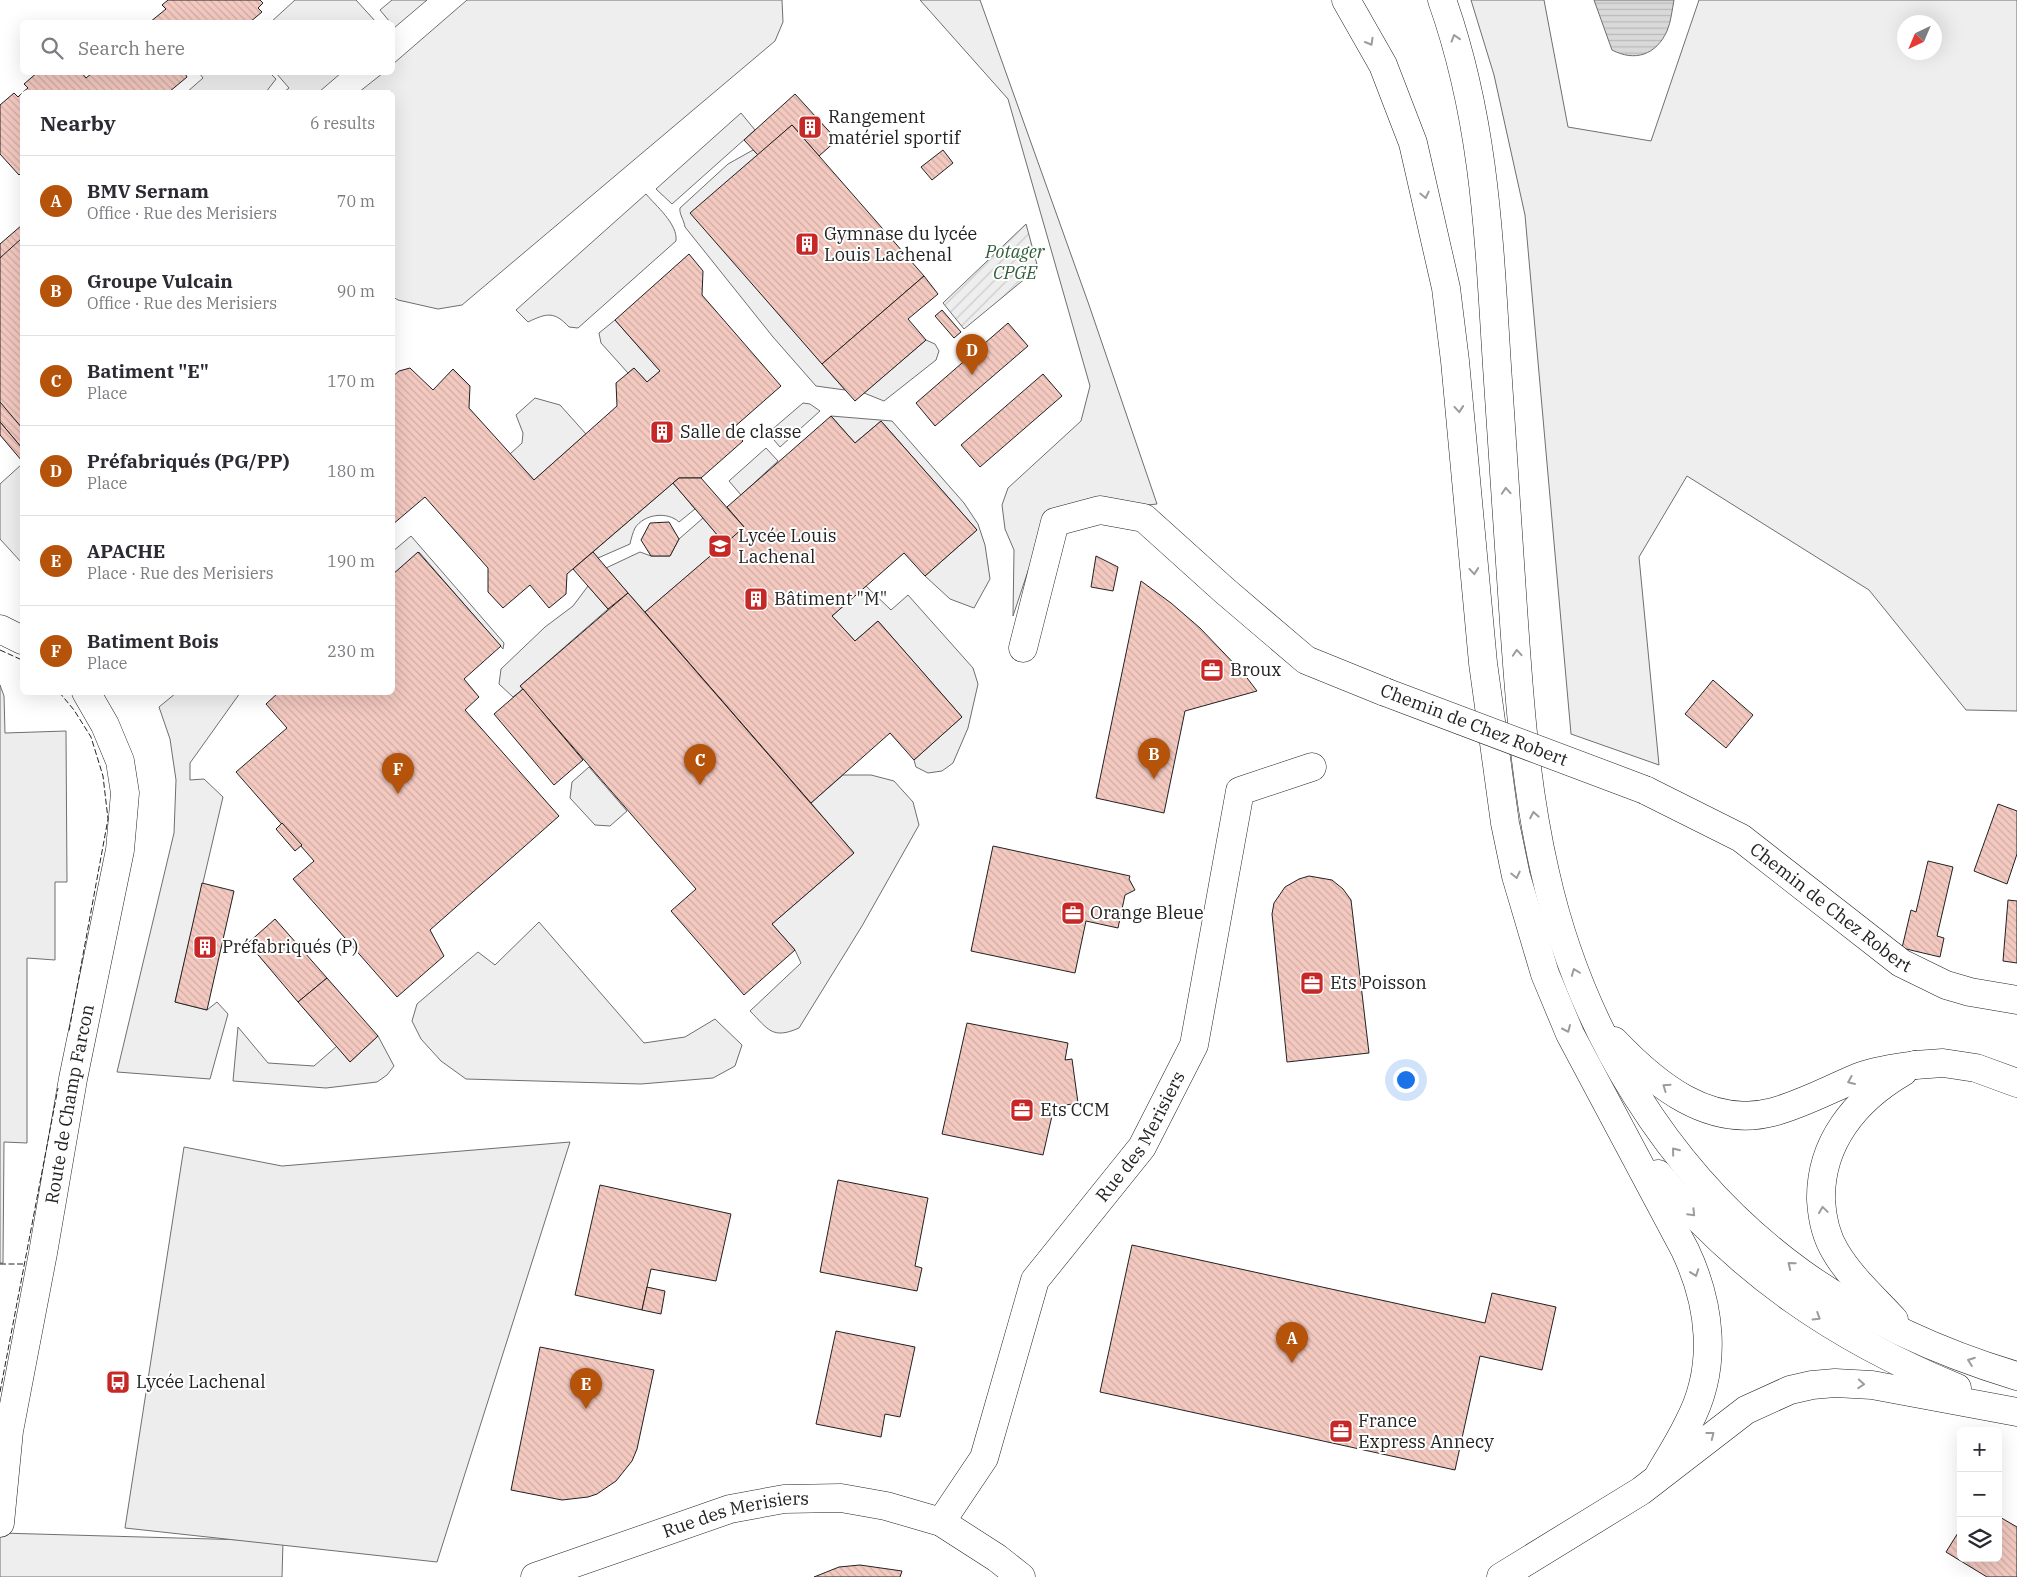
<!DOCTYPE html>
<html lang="en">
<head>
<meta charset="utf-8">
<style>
	body { margin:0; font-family:"IBM Plex Serif",serif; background:#f2f2f3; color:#2b2b33 }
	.controls { position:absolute; right:15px; bottom:15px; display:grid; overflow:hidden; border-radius:8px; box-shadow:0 5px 20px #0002 }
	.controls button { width:45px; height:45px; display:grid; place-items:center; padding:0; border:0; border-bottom:1px solid #e1e1e2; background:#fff; color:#2b2b33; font:25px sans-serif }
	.compass { position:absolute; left:1897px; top:15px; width:45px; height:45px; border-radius:50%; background:#fff; box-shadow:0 5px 20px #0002; rotate:224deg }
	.you { position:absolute; left:1405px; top:1079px; width:18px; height:18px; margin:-12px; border:4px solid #fff; border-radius:50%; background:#1a73e8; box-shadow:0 0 0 8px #1a73e833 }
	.badge { display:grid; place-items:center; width:32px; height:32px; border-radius:50%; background:#b45309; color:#fff; font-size:16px; font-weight:700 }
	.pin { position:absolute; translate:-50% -41px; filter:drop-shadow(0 1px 2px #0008) }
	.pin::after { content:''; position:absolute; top:26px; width:18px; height:15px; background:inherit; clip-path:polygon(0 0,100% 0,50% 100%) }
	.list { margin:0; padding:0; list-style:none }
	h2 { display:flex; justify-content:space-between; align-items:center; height:65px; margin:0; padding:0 20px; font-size:21px }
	h2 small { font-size:16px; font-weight:400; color:#7c7c81 }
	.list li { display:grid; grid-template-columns:32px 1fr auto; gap:15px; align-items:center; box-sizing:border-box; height:90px; padding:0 20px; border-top:1px solid #e1e1e2 }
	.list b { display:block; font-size:19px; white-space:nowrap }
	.list p { margin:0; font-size:16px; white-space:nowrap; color:#7c7c81 }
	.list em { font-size:16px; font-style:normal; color:#7c7c81 }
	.icon { flex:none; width:28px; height:28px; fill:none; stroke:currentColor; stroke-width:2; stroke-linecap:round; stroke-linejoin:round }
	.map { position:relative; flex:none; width:2017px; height:1577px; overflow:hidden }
	.search { position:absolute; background:#fff; box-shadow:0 5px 20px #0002; left:20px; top:20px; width:375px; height:55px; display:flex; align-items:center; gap:12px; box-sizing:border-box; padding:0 18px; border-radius:8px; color:#7c7c81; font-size:19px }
	.panel { position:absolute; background:#fff; box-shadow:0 5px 20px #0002; left:20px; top:90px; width:375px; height:605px; border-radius:8px }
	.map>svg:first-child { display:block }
	.grass { fill:#eee; stroke:#6f6f6f; fill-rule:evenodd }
	.garden { fill:url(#garden-furrows); stroke:#6f6f6f }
	.parking { fill:#ededed; stroke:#6f6f6f }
	.water { fill:url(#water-rules); stroke:#6f6f6f }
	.building { fill:url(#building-back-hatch); stroke:#222 }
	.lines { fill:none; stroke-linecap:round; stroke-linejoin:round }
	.minor-casing { stroke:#222; stroke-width:29 }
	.tertiary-casing { stroke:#222; stroke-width:29 }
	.trunk-casing { stroke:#222; stroke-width:29 }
	.minor { stroke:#fff; stroke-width:28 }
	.tertiary { stroke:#fff; stroke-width:28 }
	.trunk { stroke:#fff; stroke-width:28 }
	.minor-bridge-casing { stroke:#222; stroke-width:29; stroke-linecap:butt }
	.minor-bridge { stroke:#fff; stroke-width:28 }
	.fence { stroke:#222; stroke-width:1; stroke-dasharray:6 2.5; stroke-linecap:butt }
	.oneway { stroke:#9c9c9c }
	.labels { text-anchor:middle; stroke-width:4; stroke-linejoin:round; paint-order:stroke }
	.poi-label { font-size:18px; fill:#222; stroke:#fff; text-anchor:start }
	.park-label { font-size:18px; font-style:italic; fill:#2f5e38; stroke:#fff }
	.street-label { font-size:18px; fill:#222; stroke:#fff }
</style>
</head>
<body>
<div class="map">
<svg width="2017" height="1577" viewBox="0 0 2017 1577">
	<defs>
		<pattern id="garden-furrows" width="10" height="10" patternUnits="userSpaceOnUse" patternTransform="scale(1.25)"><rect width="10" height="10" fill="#eee"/><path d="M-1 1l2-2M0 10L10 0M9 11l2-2" fill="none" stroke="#ccc"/></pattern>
		<pattern id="water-rules" width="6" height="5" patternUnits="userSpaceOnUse" patternTransform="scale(1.25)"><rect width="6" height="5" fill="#d9d9d9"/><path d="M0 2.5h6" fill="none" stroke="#bababa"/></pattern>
		<pattern id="building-back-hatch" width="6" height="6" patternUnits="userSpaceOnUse" patternTransform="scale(1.25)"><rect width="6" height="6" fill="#f3c9c0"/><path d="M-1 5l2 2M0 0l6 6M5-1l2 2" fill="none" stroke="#d0aca5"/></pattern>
	</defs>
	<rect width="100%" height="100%" fill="#fff"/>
	<g class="grass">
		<polygon points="295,0 356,0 376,22 271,22"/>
		<polygon points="392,0 427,0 394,28 392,22 390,22 380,10"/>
		<polygon points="467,0 782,0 783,22 775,41 462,305 438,309 398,300 393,297 392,92 359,92 383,73 392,72 393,64"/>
		<polygon points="920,0 980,0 1089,305 1157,504 1054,515 1028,571 1013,616 1014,550 1005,529 1002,505 1008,488 1081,421 1090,386 1008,99"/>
		<path d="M1471,0h73l24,127 83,14 48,-141h318v711l-51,-1 -97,-120 -182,-114 -48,81 20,208 -88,-31 -46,-519 -31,-140zM1934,22v30h-30v-30z"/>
		<polygon points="202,73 270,73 276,79 266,92 187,92 203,78 200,74"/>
		<polygon points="276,73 341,73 319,92 284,92 289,88"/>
		<polygon points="741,113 755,130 672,204 656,189"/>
		<path d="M753,150l5,5 -67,58 154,177 -29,-4 -43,-49 -88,-110c-1,-7 -6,-13 -5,-19l48,-44z"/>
		<path d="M646,194c10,12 32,30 30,47l-98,87 -9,-1c-15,-16 -22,-14 -41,-5l-12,-12z"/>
		<polygon points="615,320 660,371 647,382 634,368 628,373 601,343 599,333"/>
		<polygon points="926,340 935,344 939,351 936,360 884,401 864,393"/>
		<polygon points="535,398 560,405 586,434 534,480 510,454 522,443 523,433 516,415"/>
		<polygon points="803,403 810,404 820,411 780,447 768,433"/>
		<polygon points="831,416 892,421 964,503 978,524 985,545 990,579 974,608 950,599 925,576 977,530 881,421 855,443"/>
		<polygon points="766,448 778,461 741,495 729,481"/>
		<path d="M673,483l22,26 -16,13c-12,-11 -35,-8 -44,6 -2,4 -4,11 -5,16l-32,14 -5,-6z"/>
		<polygon points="703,518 725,544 645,612 606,568 640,552 651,556 670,556 679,539"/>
		<polygon points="411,536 504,643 503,649 419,552 393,575 392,552"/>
		<polygon points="588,586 608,609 520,686 523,689 513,697 499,684 501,669 545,627 573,606"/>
		<polygon points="866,586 891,610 908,595 973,668 978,684 968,728 953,763 942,771 928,773 916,767 914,760 962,717 878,621 855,641 832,616"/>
		<polygon points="176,693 240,693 190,763 190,780 204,779 223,797 175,1002 207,1010 217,1002 228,1014 210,1079 117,1072 174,833 176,780 170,739 159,707"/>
		<polygon points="589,767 627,811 610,826 595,825 570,798 572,782"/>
		<path d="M843,775h28l23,6 19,21 6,23 -57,101 -63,102c-27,12 -31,1 -49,-17l51,-48 -6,-13 -23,-26 82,-71 -43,-50z"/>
		<polygon points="539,922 644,1043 685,1037 715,1019 742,1045 735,1066 713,1078 641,1084 466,1079 441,1061 421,1039 412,1021 417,1004 478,952 495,965"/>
		<polygon points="238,1027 268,1063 314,1066 337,1046 350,1062 378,1036 394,1066 387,1075 377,1082 326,1088 233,1081"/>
		<polygon points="0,1533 283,1541 282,1577 0,1577"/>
	</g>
	<polygon class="garden" points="1026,224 1038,268 964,329 943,303"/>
	<g class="parking">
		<polygon points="22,464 22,561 21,562 0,539 0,484"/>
		<polygon points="0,685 4,696 5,733 66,731 67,882 55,882 55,960 27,958 27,1143 4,1142 3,1263 0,1263"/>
		<polygon points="570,1142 437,1562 125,1528 184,1147 282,1166"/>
	</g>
	<path class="water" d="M1594,0h80c-2,10 -3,22 -7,31 -11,24 -32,31 -55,19z"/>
	<g class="building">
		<polygon points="168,0 260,0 263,3 258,8 262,12 250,22 150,22 166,9 162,5"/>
		<polygon points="38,72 81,72 86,78 91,74 90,72 184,72 187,77 169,92 23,92 28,88 24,84"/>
		<polygon points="14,93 18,97 22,93 22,172 19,175 0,154 0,105"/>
		<polygon points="795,94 837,140 819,156 792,125 758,155 744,140"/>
		<polygon points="792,125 924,276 822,364 690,213"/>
		<polygon points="943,150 953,163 932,180 921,167"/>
		<polygon points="22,225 22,448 0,422 0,244"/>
		<polygon points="22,238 22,428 0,402 0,258"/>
		<polygon points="689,254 703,271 702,295 781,386 732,429 743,441 701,478 679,478 567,574 566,594 549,608 530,585 503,608 488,592 488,568 425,497 392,525 392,377 399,371 410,368 433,390 453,369 470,386 469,408 534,480 617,406 616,383 634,368 647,382 660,371 615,320"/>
		<polygon points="924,276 938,294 908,319 926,340 855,401 822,364"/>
		<polygon points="942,310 961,332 954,338 935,316"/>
		<polygon points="1008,323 1028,346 935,426 916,403"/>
		<polygon points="1043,374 1062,396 980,467 961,445"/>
		<polygon points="831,416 855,443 881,421 977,530 925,576 904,553 832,616 855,641 878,621 962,717 914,760 890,733 811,803 645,612 744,527 727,507"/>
		<polygon points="0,422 22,448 22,461 0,435"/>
		<polygon points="679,478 701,478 744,527 725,544 673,483"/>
		<polygon points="669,522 679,539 670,556 651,556 641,540 650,523"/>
		<polygon points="418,552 501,646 464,679 479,697 465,710 559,816 430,930 444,956 397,997 293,879 314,861 236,772 287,728 266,704 279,692 392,692 392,575"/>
		<polygon points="593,552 628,593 608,609 573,569"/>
		<polygon points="1096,556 1118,567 1113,591 1091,587"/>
		<polygon points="1141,581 1171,603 1200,628 1244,674 1257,691 1185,711 1164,813 1096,798"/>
		<polygon points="628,593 854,853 772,924 795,950 744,995 671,911 696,889 520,686"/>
		<polygon points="1713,680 1753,715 1726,748 1685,714"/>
		<polygon points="523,689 583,760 554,785 494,714"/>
		<polygon points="1998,804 2017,811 2017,854 2007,884 1974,871"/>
		<polygon points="282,823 302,845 295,851 276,829"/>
		<polygon points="993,846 1130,876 1129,879 1135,890 1125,895 1118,928 1086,921 1075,973 971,951"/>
		<polygon points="1928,861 1953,867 1937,936 1944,938 1940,957 1902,948 1911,910 1916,912"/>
		<polygon points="1309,876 1332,880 1343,889 1351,900 1369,1053 1287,1062 1272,914 1274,903 1285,887 1299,879"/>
		<polygon points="202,883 234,891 207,1010 175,1002"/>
		<polygon points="2008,900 2017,901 2017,963 2003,961"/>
		<polygon points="275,919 327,978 298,1002 248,943"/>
		<polygon points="327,978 378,1036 350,1062 298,1002"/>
		<polygon points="967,1023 1068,1043 1065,1060 1072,1059 1078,1103 1054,1107 1043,1155 942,1134"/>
		<polygon points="838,1180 928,1198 915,1266 922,1268 917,1291 820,1272"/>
		<polygon points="600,1185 731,1214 716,1281 651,1269 642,1310 575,1295"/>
		<polygon points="1132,1245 1485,1323 1492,1293 1556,1307 1542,1370 1480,1356 1455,1470 1100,1392"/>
		<polygon points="647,1287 665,1291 661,1314 642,1310"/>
		<polygon points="836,1331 915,1347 900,1417 885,1414 881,1437 816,1424"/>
		<polygon points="540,1347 654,1370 637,1449 632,1461 616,1481 597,1494 588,1497 562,1500 511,1490"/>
		<polygon points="1998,1516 2017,1527 2017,1577 1987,1577 1946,1552 1961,1528 1961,1558 1998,1558"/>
		<polygon points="860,1565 902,1571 900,1577 814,1577 839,1567"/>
	</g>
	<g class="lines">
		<g class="minor-casing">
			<g id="minor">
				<polyline points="1023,648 1055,522 1100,510 1144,518 1225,591 1306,660 1385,692"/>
				<path id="s1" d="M1645,790l96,48 160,125 45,22 24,7 47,8"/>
				<polyline points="1915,1065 1943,1063 1976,1068 2017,1083"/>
				<path id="s2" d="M941,1522l43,-64 51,-178 107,-133 52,-102 46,-254 72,-24"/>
				<path id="s3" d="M535,1577l195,-68 54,-10 57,-1 45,8 55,16 56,36 24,19"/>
			</g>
		</g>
		<g class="tertiary-casing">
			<g id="tertiary">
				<polyline points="0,629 22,640"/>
				<path id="s4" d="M0,1523l9,-92 34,-178 30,-174 47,-229 5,-57 -5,-32 -15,-36 -19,-33"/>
			</g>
		</g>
		<g class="trunk-casing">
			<g id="trunk">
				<path d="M1346,0l37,65 30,78 33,145 9,73 28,302 22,160 11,53 29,98 25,60 115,216c26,55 33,117 4,172 -9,19 -20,36 -30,53"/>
				<path d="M1442,0c43,121 47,239 55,366 6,80 11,161 16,242 6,88 12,177 32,264 35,157 123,304 255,400 65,47 140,81 217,104"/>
				<path d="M1614,1041c41,43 95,88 159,71 30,-8 57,-23 86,-35 17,-7 37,-9 56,-12"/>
				<path d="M1658,1174c84,100 178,164 299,214"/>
				<path d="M1894,1320c-20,-22 -44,-43 -59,-69 -9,-15 -13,-34 -14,-51 -1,-57 34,-100 82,-128"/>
				<polyline points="1501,1577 1641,1491 1746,1410 1790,1390 1812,1385 1835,1383 1872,1385 2017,1412"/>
			</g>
		</g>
		<use href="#minor" class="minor"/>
		<use href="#tertiary" class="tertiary"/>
		<use href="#trunk" class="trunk"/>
		<g class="minor-bridge-casing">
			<polyline id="minor-bridge" points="1385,692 1645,790"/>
		</g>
		<use href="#minor-bridge" class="minor-bridge"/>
		<g class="fence">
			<polyline points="0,650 22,660"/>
			<polyline points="59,692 74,710 91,737 103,776 108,819 69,1031"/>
			<polyline points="0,1264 24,1264"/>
			<polyline points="0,1392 58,1088"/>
		</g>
	</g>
	<defs><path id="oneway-chevron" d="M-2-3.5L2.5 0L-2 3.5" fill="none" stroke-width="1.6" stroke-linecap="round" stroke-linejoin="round" transform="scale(1.25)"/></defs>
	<g class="oneway">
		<use href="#oneway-chevron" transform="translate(1455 38) rotate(-107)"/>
		<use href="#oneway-chevron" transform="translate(1370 42) rotate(60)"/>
		<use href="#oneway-chevron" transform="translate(1425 195) rotate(77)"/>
		<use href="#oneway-chevron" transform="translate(1459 409) rotate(85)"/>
		<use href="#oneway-chevron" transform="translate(1506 491) rotate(-94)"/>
		<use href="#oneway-chevron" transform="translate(1474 571) rotate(85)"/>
		<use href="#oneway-chevron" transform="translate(1517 653) rotate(-94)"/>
		<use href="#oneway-chevron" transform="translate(1534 815) rotate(-100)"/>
		<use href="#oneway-chevron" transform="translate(1516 875) rotate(77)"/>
		<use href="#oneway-chevron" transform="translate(1575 972) rotate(-111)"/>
		<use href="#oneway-chevron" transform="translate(1567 1029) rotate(66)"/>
		<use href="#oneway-chevron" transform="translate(1851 1081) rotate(157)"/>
		<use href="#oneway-chevron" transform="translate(1666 1087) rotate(-145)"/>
		<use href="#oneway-chevron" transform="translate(1675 1151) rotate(-129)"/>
		<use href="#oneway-chevron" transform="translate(1823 1210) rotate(-98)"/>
		<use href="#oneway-chevron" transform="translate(1692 1213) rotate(46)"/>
		<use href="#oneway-chevron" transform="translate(1791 1265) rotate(-141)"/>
		<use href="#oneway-chevron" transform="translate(1695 1273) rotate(70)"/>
		<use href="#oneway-chevron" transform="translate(1817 1317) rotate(32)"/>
		<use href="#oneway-chevron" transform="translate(1971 1361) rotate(-160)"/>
		<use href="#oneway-chevron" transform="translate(1861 1384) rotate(4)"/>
		<use href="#oneway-chevron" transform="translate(1711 1435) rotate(-38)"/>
	</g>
	<defs>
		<g id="building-square" transform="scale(1.25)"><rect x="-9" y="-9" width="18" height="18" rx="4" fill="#c62828" stroke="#fff"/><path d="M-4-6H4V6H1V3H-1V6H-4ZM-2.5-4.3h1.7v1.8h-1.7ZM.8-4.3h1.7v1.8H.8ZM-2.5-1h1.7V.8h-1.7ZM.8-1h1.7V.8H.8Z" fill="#fff"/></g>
		<g id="school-square" transform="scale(1.25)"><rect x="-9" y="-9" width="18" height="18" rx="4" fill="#c62828" stroke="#fff"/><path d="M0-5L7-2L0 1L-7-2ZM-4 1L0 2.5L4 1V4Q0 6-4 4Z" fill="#fff"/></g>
		<g id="office-square" transform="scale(1.25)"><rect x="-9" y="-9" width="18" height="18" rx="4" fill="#c62828" stroke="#fff"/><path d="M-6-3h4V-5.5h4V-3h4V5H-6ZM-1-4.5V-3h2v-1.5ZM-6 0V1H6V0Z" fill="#fff"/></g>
		<g id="bus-square" transform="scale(1.25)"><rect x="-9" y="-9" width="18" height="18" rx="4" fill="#c62828" stroke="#fff"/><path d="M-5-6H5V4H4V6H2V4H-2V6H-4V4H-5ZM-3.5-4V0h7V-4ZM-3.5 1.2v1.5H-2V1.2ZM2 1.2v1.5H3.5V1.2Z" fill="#fff"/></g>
	</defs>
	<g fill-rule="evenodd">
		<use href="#building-square" x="810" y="127"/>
		<use href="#building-square" x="807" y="244"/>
		<use href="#building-square" x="662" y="432"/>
		<use href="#school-square" x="720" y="546"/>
		<use href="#building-square" x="756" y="599"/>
		<use href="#office-square" x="1212" y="670"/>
		<use href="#office-square" x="1073" y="913"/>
		<use href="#building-square" x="205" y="947"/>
		<use href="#office-square" x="1312" y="983"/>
		<use href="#office-square" x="1022" y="1110"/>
		<use href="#bus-square" x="118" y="1382"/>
		<use href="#office-square" x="1341" y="1431"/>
	</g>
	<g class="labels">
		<g class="poi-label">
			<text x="828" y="123">Rangement<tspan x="828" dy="21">matériel sportif</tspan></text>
			<text x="824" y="240">Gymnase du lycée<tspan x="824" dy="21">Louis Lachenal</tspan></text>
			<text x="680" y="438">Salle de classe</text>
			<text x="738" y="542">Lycée Louis<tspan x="738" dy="21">Lachenal</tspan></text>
			<text x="774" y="605">Bâtiment "M"</text>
			<text x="1230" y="676">Broux</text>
			<text x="1090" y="919">Orange Bleue</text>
			<text x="222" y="953">Préfabriqués (P)</text>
			<text x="1330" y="989">Ets Poisson</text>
			<text x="1040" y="1116">Ets CCM</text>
			<text x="136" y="1388">Lycée Lachenal</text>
			<text x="1358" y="1427">France<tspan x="1358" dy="21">Express Annecy</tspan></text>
		</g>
		<g class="park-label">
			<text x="1015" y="258">Potager<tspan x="1015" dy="21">CPGE</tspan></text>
		</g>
		<g class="street-label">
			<text transform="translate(1474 725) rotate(21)" y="6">Chemin de Chez Robert</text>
			<text dy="6" stroke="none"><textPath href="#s1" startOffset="221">Chemin de Chez Robert</textPath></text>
			<text dy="6" stroke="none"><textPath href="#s4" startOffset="425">Route de Champ Farcon</textPath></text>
			<text dy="6" stroke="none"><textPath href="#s2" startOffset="441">Rue des Merisiers</textPath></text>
			<text dy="6" stroke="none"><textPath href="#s3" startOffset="211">Rue des Merisiers</textPath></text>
		</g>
	</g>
</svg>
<div class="controls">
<button>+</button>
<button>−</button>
<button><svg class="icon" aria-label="layers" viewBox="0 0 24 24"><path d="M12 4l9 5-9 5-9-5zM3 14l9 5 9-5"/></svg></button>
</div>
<svg class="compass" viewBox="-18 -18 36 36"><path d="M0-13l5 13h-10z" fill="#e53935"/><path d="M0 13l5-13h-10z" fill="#7c7c81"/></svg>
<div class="you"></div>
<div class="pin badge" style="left:1292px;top:1363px">A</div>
<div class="pin badge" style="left:1154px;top:779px">B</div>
<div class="pin badge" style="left:700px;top:785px">C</div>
<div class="pin badge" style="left:972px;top:375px">D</div>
<div class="pin badge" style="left:586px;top:1409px">E</div>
<div class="pin badge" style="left:398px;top:794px">F</div>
<div class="search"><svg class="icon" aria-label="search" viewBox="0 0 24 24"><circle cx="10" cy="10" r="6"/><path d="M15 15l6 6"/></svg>Search here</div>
<section class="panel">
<h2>Nearby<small>6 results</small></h2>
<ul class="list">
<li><span class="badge">A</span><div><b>BMV Sernam</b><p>Office · Rue des Merisiers</p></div><em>70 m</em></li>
<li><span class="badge">B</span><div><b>Groupe Vulcain</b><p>Office · Rue des Merisiers</p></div><em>90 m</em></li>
<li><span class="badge">C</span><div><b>Batiment &quot;E&quot;</b><p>Place</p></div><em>170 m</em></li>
<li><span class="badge">D</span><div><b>Préfabriqués (PG/PP)</b><p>Place</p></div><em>180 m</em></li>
<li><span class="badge">E</span><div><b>APACHE</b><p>Place · Rue des Merisiers</p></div><em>190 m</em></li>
<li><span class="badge">F</span><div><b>Batiment Bois</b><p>Place</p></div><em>230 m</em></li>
</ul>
</section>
</div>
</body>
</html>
